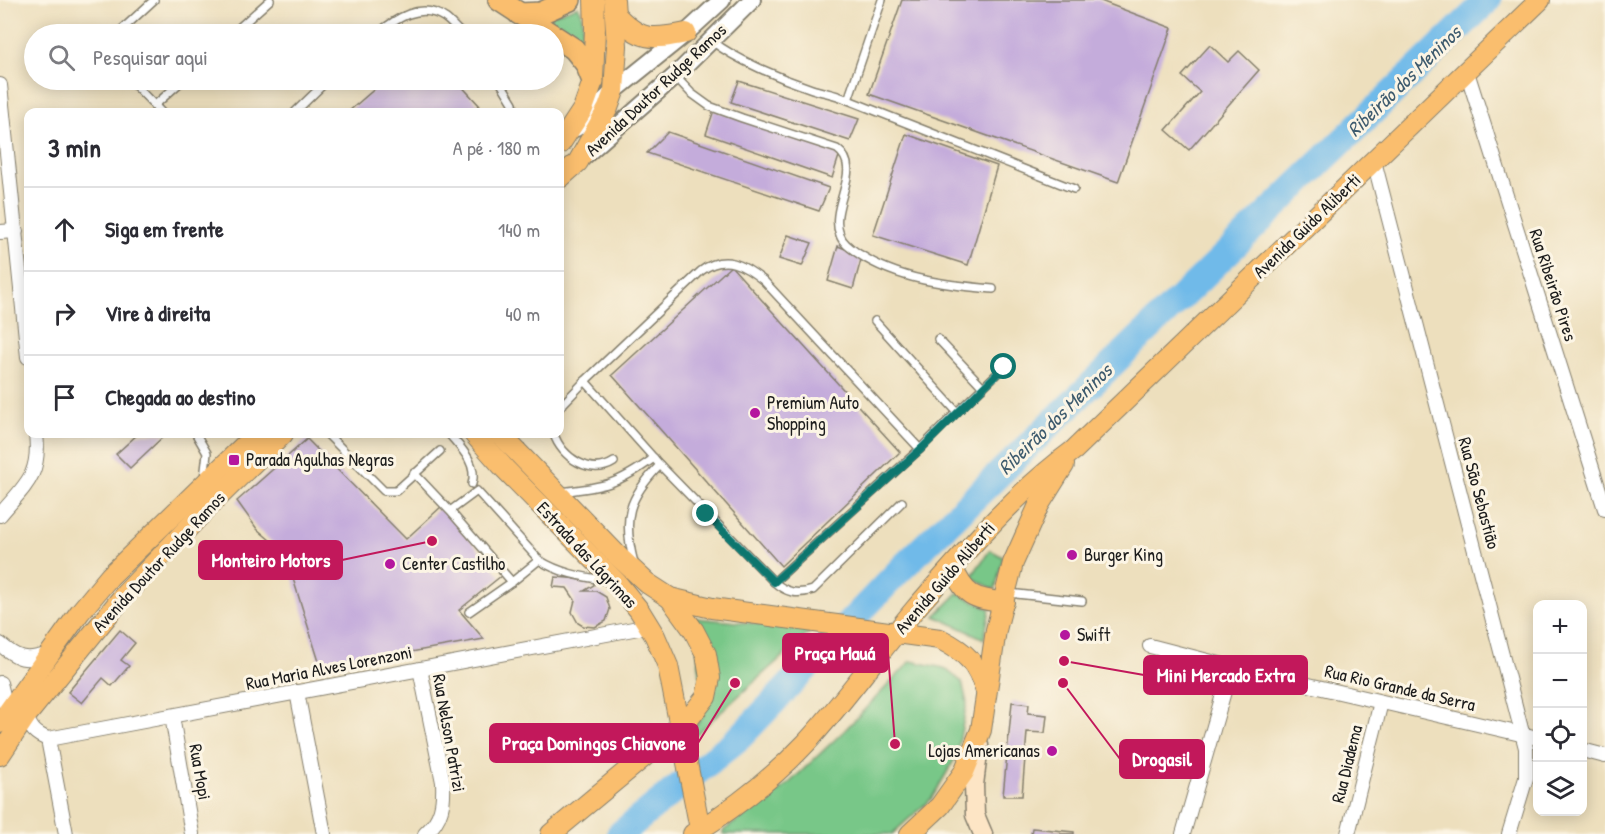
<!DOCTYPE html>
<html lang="pt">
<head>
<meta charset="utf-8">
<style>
	body { margin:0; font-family:"Patrick Hand",sans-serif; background:#f2f2f3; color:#2b2b33 }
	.controls { position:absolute; right:18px; bottom:18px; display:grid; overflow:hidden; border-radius:12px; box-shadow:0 3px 15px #0003 }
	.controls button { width:54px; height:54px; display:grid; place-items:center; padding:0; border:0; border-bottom:2px solid #e1e1e2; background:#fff; color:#2b2b33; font:30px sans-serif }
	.stop { position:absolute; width:18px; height:18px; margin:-14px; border:4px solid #0f766e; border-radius:50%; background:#fff }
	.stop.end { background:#0f766e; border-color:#fff; box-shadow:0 2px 6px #0008 }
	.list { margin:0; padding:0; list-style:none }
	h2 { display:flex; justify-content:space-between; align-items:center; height:78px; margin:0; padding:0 24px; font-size:26px }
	h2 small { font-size:20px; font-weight:400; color:#7c7c81 }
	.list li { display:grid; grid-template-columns:39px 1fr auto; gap:18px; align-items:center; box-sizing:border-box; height:84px; padding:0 24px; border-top:2px solid #e1e1e2 }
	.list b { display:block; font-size:22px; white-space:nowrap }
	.list em { font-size:20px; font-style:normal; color:#7c7c81 }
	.icon { flex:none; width:33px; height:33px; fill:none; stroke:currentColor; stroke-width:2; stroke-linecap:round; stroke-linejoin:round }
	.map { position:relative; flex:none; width:1605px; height:834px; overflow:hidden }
	.search { position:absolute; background:#fff; box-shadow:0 3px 15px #0003; left:24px; top:24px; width:540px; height:66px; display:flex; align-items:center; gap:15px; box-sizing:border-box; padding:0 21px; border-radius:33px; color:#7c7c81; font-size:22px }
	.panel { position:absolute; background:#fff; box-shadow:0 3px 15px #0003; left:24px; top:108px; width:540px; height:330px; border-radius:12px }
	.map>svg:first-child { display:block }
	.green { fill:#78c788; stroke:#4a7252; stroke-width:1.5 }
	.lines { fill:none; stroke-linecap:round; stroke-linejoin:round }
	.river { stroke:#70bae9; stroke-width:27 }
	.building { fill:#c4acdb }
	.service-casing { stroke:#847e6c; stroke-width:10 }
	.minor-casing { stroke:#847e6c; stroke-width:16 }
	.tertiary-casing { stroke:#847e6c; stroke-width:20 }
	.secondary-casing { stroke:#847e6c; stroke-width:21 }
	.primary-casing { stroke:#847e6c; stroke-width:22 }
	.trunk-casing { stroke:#847e6c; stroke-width:24 }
	.service { stroke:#fff; stroke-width:7 }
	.minor { stroke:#fff; stroke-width:14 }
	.tertiary { stroke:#fff; stroke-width:16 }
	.secondary { stroke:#fde5c5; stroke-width:18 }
	.primary { stroke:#fabe6e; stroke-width:20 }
	.trunk { stroke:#fabe6e; stroke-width:21 }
	.route { stroke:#0f766e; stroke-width:8 }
	.poi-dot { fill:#b5179e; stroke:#fcf5e5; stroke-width:2 }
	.labels { text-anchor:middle; stroke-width:6; stroke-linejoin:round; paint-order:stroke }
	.street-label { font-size:18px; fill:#1c1c1c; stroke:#fcf5e5 }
	.poi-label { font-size:18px; fill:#1c1c1c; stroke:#fcf5e5; text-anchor:start }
	.water-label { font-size:20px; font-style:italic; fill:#3e5b6e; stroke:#fcf5e5 }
	.leader { fill:none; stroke:#c2185b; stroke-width:2 }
	.callout-dot { fill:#c2185b; stroke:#fcf5e5; stroke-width:2 }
	.callout { fill:#c2185b; stroke:#c2185b; stroke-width:2 }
	.callout-label { font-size:20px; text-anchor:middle; font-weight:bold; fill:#fff }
</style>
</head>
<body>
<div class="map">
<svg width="1605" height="834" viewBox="0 0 1605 834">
	<rect width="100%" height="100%" fill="#fcf5e5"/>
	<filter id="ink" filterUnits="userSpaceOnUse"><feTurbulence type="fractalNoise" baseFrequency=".0167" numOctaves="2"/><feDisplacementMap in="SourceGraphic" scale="12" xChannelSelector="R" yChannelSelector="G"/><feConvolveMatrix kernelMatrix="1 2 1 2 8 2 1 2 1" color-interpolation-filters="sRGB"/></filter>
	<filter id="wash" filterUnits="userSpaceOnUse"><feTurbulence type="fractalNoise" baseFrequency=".008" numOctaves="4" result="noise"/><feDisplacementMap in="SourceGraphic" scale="24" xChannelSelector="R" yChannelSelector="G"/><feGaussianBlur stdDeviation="1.35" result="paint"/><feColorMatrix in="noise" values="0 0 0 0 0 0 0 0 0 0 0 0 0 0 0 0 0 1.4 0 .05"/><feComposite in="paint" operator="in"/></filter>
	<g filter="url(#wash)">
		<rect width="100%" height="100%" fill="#eddfbd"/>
		<g class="green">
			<path d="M578,6c6,7 6,26 2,35l-37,-23z"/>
			<polygon points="990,550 1003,557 995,590 971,577"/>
			<polygon points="958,593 990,609 984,639 935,616"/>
			<polygon points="695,618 813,629 693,737 692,729 703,716"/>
			<polygon points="911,661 944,668 962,682 967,703 956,757 932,798 892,834 723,834 723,831 786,786 844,731"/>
		</g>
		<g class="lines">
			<polyline class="river" points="620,834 740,737 901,569 1488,0"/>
		</g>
		<g id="blocks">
			<g class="building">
				<polygon points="902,0 1098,0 1172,28 1118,182 869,94"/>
				<polygon points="1210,45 1228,62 1239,51 1259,70 1189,150 1166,130 1200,92 1182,76"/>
				<polygon points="385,80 431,80 437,85 441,80 456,80 479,105 471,112 348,112"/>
				<polygon points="739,81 859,119 850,141 731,102"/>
				<polygon points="714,110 840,153 832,178 706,134"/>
				<polygon points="668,132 829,188 819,211 647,153"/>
				<polygon points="906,134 997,166 968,265 873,235"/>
				<polygon points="788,235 812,243 802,266 779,259"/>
				<polygon points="838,246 862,256 853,289 828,281"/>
				<polygon points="731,266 900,452 781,566 612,375"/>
				<polygon points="138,434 166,434 130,468 116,454"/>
				<polygon points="307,439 406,539 442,506 501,576 459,610 484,639 321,668 285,553 257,529 237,501"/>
				<polygon points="555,577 593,580 594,585 584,591 596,591 606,597 610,609 606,621 595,627 583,626 578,623 572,612 575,600 567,588 553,587"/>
				<polygon points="120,630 135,643 121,660 129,666 112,686 103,678 82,703 68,692"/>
				<polygon points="1012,702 1029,704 1028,713 1047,715 1045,733 1027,732 1022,796 1003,796"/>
				<polygon points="1032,828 1074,832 1074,834 1031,834"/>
			</g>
		</g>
	</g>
	<g filter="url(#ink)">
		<use href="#blocks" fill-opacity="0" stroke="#847e6c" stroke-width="1.5"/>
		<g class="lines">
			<g class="service-casing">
				<g id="service">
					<polyline points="117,34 154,0"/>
					<polyline points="232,34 270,0"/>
					<path d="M377,34c18,-15 44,-33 68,-16 6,4 11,11 17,16"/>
					<path d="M712,41c24,19 70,38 100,48 12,4 24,5 36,11l34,-100"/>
					<path d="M675,76l16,17 18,13 33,12 95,31c28,20 -9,57 3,86 3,9 12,14 19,19 39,26 88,31 134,35"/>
					<polyline points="130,80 161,112"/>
					<polyline points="499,80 513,103 514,112"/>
					<polyline points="848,100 1074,189"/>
					<polyline points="154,106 183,80"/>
					<polyline points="295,112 328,80"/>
					<polyline points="938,339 983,387"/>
					<polyline points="560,407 585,381"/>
					<polyline points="957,412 1004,367"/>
					<polyline points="196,434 207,453 204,479"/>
					<polyline points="327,434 384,491 396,491 440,451"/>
					<path d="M449,434c12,14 29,30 23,50"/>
					<path d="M554,434c7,23 37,43 60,28"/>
					<polyline points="414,473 450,511 512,582 539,560 477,491 450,511"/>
					<path d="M560,492c44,-5 57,-7 94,-34"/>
					<path d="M902,502l-89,88c-16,5 -26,3 -39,-8l-114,-117 -75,-84 116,-110c24,-18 43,-6 63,10l156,168"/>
					<path d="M539,560c22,14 45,17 70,21"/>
					<path d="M634,563c-12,-45 -6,-65 26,-98"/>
					<polyline points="774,582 920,449 957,412 875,321"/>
					<polyline points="1008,593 1082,601"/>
					<polyline points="469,612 512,582"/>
				</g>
			</g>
			<g class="minor-casing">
				<g id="minor">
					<polyline points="1467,72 1605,509"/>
					<polyline points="0,85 28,357"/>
					<polyline points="1374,161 1526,748 1526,778 1509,834"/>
					<polyline points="0,232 16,231"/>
					<path d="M0,515c25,-30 41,-39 36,-81"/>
					<path d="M0,644c17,15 26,18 48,10"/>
					<polyline points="1150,646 1231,667 1538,738"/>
					<path d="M420,669l23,113c1,21 -1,37 -18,52"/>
					<polyline points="0,683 7,712"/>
					<polyline points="297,692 324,834"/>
					<path d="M26,716c5,13 9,18 22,23l601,-113"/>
					<polyline points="172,716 192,834"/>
					<polyline points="48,739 66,834"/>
					<polyline points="1582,750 1605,756"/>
					<polyline points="1183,834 1231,667"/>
					<polyline points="1348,834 1381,702"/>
				</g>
			</g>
			<g class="tertiary-casing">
				<g id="tertiary">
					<polyline points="576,128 614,91 686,33 722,0"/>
					<polyline points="583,157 675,76 752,0"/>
				</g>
			</g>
			<g class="secondary-casing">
				<polyline id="secondary" points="979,745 974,785 975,815 983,834"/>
			</g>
			<g class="primary-casing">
				<g id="primary">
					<path d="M615,14c25,27 36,26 71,19"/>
					<polyline points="560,144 583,109 593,81 595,28 594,0"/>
					<polyline points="560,178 578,162 608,108 614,91 617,46 614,0"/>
					<polyline points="474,434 505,469 617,583 639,610 655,636 668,666 701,834"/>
					<path d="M500,434l119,123 28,26 23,15 42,10 228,31c27,14 36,23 46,52"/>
					<path d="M953,568c11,27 21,32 51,34"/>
					<polyline points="0,723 80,612 110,576 256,434"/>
					<polyline points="0,755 26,716 125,594 207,508 283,434"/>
					<polyline points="551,834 687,721 706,697 710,678 706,654 694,631 670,598"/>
					<path d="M693,834c40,-25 81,-57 113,-91 40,-43 73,-91 110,-135 48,-55 98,-114 158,-158l466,-450"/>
					<polyline points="910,834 940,806 964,772 981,730 996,630 1013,563 1039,505 1064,465"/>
				</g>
			</g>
			<g class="trunk-casing">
				<g id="trunk">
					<polyline points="499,0 574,49 586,64 593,81"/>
					<polyline points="519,14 541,13 570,0"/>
				</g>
			</g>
			<use href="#service" class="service"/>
			<use href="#minor" class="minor"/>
			<use href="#tertiary" class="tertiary"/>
			<use href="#secondary" class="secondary"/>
			<use href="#primary" class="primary"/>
			<use href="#trunk" class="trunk"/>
		</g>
	</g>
	<g class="lines" filter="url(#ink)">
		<polyline class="route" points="706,514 774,582 921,449 1004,367"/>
	</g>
	<g class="poi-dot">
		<circle cx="755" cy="413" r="6"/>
		<rect x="228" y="454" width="12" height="12" rx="3"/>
		<circle cx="1072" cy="555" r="6"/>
		<circle cx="390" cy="564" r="6"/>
		<circle cx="1065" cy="635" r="6"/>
		<circle cx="1052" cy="751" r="6"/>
	</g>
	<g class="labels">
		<g class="street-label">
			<text transform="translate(656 90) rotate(-43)" y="6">Avenida Doutor Rudge Ramos</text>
			<text transform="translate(1307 226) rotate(-44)" y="6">Avenida Guido Aliberti</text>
			<text transform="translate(1553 285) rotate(72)" y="6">Rua Ribeirão Pires</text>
			<text transform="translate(1479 493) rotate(75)" y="6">Rua São Sebastião</text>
			<text transform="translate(587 555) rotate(47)" y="6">Estrada das Lágrimas</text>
			<text transform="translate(159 562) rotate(-47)" y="6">Avenida Doutor Rudge Ramos</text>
			<text transform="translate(945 578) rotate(-49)" y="6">Avenida Guido Aliberti</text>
			<text transform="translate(329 668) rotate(-11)" y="6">Rua Maria Alves Lorenzoni</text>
			<text transform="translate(1400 688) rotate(13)" y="6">Rua Rio Grande da Serra</text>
			<text transform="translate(449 733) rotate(80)" y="6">Rua Nelson Patrizi</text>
			<text transform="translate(1347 764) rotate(-76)" y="6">Rua Diadema</text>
			<text transform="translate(200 772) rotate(80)" y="6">Rua Mopi</text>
		</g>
		<g class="poi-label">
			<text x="767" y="409">Premium Auto<tspan x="767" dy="21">Shopping</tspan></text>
			<text x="246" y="466">Parada Agulhas Negras</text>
			<text x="1084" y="561">Burger King</text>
			<text x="402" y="570">Center Castilho</text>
			<text x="1077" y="641">Swift</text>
			<text x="1040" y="757" text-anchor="end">Lojas Americanas</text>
		</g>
		<g class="water-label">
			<text transform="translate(1404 81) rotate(-44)" y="7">Ribeirão dos Meninos</text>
			<text transform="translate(1055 419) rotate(-44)" y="7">Ribeirão dos Meninos</text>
		</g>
	</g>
	<path class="leader" d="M432 541L342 560M895 744L888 653M1064 661L1144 675M735 683L698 743M1063 683L1120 759"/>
	<g class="callout-dot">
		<circle cx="432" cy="541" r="6"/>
		<circle cx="895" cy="744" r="6"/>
		<circle cx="1064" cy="661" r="6"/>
		<circle cx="735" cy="683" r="6"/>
		<circle cx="1063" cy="683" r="6"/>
	</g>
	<g class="callout">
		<rect x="199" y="541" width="143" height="38" rx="6"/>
		<rect x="783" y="634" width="105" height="38" rx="6"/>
		<rect x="1144" y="656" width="163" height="38" rx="6"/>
		<rect x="490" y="724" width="208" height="38" rx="6"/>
		<rect x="1120" y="740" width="84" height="38" rx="6"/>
	</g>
	<g class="callout-label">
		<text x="271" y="567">Monteiro Motors</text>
		<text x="835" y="660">Praça Mauá</text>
		<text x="1226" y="682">Mini Mercado Extra</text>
		<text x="594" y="750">Praça Domingos Chiavone</text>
		<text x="1162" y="766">Drogasil</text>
	</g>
</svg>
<div class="controls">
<button>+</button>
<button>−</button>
<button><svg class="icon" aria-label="locate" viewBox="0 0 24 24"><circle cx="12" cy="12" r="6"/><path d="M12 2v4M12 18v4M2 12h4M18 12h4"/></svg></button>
<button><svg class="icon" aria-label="layers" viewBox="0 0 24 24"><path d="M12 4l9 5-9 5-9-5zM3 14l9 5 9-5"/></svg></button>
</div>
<div class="stop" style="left:1004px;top:367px"></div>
<div class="stop end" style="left:706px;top:514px"></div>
<div class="search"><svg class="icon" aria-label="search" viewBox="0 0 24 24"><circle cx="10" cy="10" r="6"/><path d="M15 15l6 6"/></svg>Pesquisar aqui</div>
<section class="panel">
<h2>3 min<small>A pé · 180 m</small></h2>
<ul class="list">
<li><svg class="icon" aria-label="ahead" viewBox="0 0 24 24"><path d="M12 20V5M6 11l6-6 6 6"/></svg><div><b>Siga em frente</b></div><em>140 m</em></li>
<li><svg class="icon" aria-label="right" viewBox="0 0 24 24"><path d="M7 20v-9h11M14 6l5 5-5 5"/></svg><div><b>Vire à direita</b></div><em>40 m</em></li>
<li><svg class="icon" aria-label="arrive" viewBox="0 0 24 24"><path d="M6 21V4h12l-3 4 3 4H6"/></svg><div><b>Chegada ao destino</b></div></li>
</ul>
</section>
</div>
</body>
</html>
